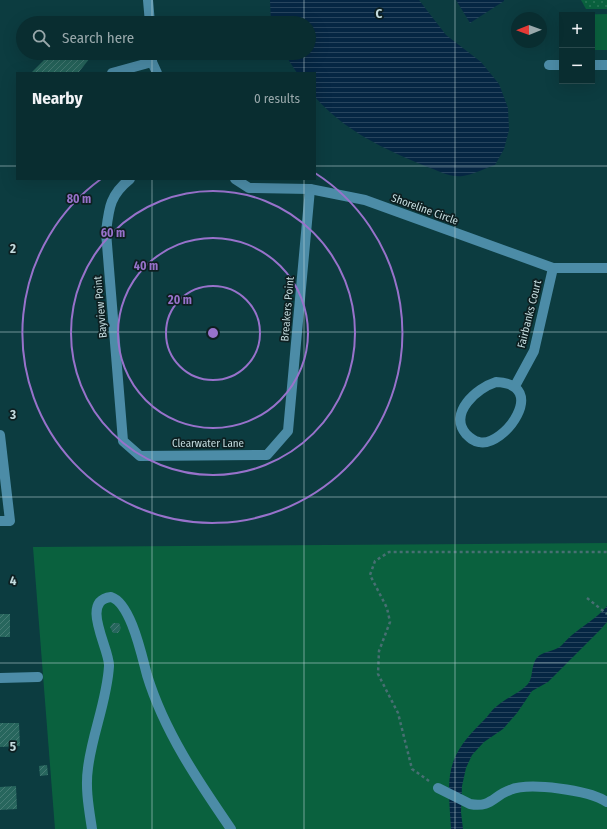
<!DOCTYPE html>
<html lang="en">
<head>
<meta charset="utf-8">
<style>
	body { margin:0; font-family:"Fira Sans Condensed",sans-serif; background:#17393c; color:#f1f3f6 }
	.controls { position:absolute; right:12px; top:12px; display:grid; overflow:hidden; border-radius:0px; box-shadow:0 4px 16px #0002 }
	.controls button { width:36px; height:36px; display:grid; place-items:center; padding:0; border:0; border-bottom:1px solid #29494c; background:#092d30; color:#f1f3f6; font:20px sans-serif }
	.compass { position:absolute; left:511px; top:12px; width:36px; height:36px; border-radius:50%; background:#092d30; box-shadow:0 4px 16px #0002; rotate:269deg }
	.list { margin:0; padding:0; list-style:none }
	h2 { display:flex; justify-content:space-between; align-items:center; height:52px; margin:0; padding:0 16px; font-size:17px }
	h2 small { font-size:13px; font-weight:400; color:#99a8ab }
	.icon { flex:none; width:22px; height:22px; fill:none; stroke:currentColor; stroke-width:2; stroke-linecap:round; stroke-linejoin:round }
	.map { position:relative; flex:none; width:607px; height:829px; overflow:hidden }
	.search { position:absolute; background:#092d30; box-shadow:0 4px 16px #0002; left:16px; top:16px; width:300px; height:44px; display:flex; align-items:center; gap:10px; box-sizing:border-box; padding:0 14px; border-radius:22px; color:#99a8ab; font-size:15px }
	.panel { position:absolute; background:#092d30; box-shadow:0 4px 16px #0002; left:16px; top:72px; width:300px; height:108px; border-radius:0px }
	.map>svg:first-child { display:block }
	.grass { fill:#0a613e }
	.park { fill:url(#park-dots) }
	.water { fill:url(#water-rules) }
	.building { fill:url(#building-hatch) }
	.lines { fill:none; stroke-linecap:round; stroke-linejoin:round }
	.path { stroke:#486f73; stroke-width:2.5; stroke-dasharray:3 3; stroke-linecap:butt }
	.minor { stroke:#4c8ca7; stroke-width:10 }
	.grid { fill:none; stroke:#c4dbde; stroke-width:1; stroke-opacity:0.55 }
	.ring { fill:none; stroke:#9872cb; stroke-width:2 }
	.labels { text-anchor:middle; stroke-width:3.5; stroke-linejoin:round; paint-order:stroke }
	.street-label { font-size:11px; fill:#c4dbde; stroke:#0d1f21 }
	.grid-label { font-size:13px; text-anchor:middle; font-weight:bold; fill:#c4dbde; stroke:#0d1f21; stroke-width:3.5; stroke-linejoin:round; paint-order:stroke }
	.centre { fill:#9872cb; stroke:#0d1f21; stroke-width:2 }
	.ring-label { font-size:12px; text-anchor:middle; font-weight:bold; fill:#9872cb; stroke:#0d1f21; stroke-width:3.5; stroke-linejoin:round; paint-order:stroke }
</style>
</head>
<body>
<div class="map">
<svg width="607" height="829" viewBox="0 0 607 829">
	<defs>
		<pattern id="park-dots" width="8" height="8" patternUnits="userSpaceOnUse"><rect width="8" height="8" fill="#0a613e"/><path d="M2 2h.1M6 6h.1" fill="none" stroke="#2c7759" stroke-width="1.8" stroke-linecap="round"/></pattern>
		<pattern id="water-rules" width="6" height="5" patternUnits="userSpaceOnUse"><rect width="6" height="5" fill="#052643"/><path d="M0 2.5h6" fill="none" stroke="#28455e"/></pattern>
		<pattern id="building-hatch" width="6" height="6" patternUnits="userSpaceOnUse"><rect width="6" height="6" fill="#27665d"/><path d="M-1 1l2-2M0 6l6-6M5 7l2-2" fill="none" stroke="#457b74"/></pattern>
	</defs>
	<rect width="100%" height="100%" fill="#0c3c40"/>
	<g class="grass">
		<polygon points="607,14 607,50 592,50 592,15 564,15"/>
		<polygon points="607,543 607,829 55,829 33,547"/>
	</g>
	<polygon class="park" points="581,0 607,0 607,9 586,9"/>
	<g class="water">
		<path d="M270,0h149l27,35 35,27 18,22 9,24 1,22 -5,19 -9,16c-9,3 -23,10 -32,11 -13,2 -26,-6 -38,-10 -41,-17 -80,-35 -110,-69v-24h-18l-13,-20h25v-30h-38z"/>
		<polygon points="456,0 504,0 504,1 470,23"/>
		<path d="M607,606v16l-6,7 -53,53 -16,9 -15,22 -14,16 -19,13 -12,13 -6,13 -4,18 -1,26 2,17h-12c-3,-52 -8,-69 32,-108 5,-4 8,-11 14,-15 9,-8 21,-12 30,-21 8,-8 2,-22 13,-30 6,-4 16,-4 22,-10 3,-3 6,-7 10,-10 13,-11 24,-16 35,-29z"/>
	</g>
	<g class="building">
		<polygon points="51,53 85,53 90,58 78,73 31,73"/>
		<rect x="0" y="614" width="10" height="23"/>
		<polygon points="113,623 119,623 121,628 118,633 113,633 110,627"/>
		<polygon points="0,723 19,723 20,746 0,747"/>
		<polygon points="47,765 48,775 40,776 39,766"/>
		<polygon points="16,786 17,809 0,810 0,787"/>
	</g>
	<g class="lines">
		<g class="path">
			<polyline points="587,598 607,614"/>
			<polyline points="429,781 412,769 398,713 378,674 379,651 390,622 387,608 370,575 375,561 389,552 607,552"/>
		</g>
		<g class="minor">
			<polyline points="148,0 150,23"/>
			<polyline points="152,53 152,62 157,73"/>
			<polyline points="549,65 562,65"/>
			<polyline points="592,65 607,65"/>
			<polyline points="112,73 152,62"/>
			<path d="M130,179c-20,16 -21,28 -24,53l17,209 17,15 127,-1 21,-24 22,-242"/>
			<polyline points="235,179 249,188 310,189 365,200 553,268 607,268"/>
			<path d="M496,382c54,2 8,66 -17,60 -6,-1 -9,-4 -13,-8 -18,-21 11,-46 30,-52z"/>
			<polyline points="515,386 534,351 553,268"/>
			<polyline points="0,435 10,521 0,521"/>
			<polyline points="0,678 38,677"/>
			<path d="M438,788l32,16c21,4 23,-8 40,-14 19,-8 79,0 97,12"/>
			<path d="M92,829c-3,-20 -7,-41 -4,-61 4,-34 19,-67 21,-102 1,-17 -30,-65 2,-69 20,6 31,60 36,78 17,56 51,106 84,154"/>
		</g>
	</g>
	<path class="grid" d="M152,0v23M304,0v23M455,0v829M152,53v20M304,53v20M0,166h17M315,166h292M152,179v650M304,179v650M0,332h607M0,497h607M0,663h607"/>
	<g class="ring">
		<circle cx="213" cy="333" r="47"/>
		<circle cx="213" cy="333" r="95"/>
		<circle cx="213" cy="333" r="142"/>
		<path d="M315 173A190 190 0 1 1 101 179"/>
	</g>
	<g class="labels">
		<g class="street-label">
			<text transform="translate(425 209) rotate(20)" y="4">Shoreline Circle</text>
			<text transform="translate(100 307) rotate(-95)" y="4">Bayview Point</text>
			<text transform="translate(287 309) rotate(-85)" y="4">Breakers Point</text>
			<text transform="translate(529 314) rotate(-76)" y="4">Fairbanks Court</text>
			<text x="208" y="447">Clearwater Lane</text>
		</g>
	</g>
	<g class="grid-label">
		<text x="379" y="18">C</text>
		<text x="13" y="253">2</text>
		<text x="13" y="419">3</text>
		<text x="13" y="585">4</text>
		<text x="13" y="751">5</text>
	</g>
	<circle cx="213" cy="333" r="6" class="centre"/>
	<g class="ring-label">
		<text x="79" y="203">80 m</text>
		<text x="113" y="237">60 m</text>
		<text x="146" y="270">40 m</text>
		<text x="180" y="304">20 m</text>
	</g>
</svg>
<div class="controls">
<button>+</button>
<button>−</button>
</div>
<svg class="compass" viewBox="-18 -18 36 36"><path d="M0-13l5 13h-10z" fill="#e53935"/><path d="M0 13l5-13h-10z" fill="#99a8ab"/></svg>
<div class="search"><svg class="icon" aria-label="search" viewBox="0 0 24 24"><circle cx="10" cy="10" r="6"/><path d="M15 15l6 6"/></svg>Search here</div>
<section class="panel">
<h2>Nearby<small>0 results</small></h2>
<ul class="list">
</ul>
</section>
</div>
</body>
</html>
